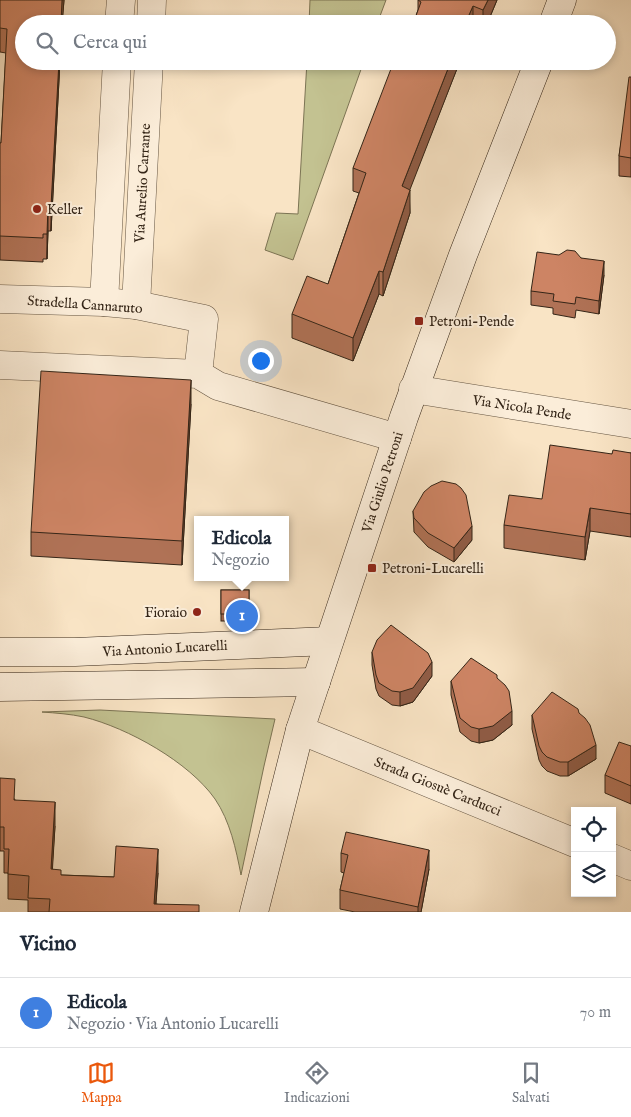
<!DOCTYPE html>
<html lang="it">
<head>
<meta charset="utf-8">
<style>
	body { margin:0; font-family:"IM FELL English",serif; background:#f2f2f3; color:#1f2937 }
	.controls { position:absolute; right:15px; bottom:15px; display:grid; overflow:hidden; border-radius:0px; box-shadow:0 2px 8px #0003 }
	.controls button { width:45px; height:45px; display:grid; place-items:center; padding:0; border:0; border-bottom:1px solid #e0e1e3; background:#fff; color:#1f2937; font:25px sans-serif }
	.you { position:absolute; left:260px; top:360px; width:18px; height:18px; margin:-12px; border:4px solid #fff; border-radius:50%; background:#1a73e8; box-shadow:0 0 0 8px #1a73e833 }
	.badge { display:grid; place-items:center; width:32px; height:32px; border-radius:50%; background:#ea580c; color:#fff; font-size:16px; font-weight:700 }
	.pin { position:absolute; translate:-50% -50%; border:2px solid #fff; box-shadow:0 1px 5px #0006 }
	.popup { position:absolute; left:194px; top:516px; width:95px; height:65px; box-sizing:border-box; display:grid; place-content:center; border-radius:0px; background:#fff; filter:drop-shadow(0 1px 4px #0005); font-size:16px; white-space:nowrap; color:#747a83 }
	.popup b { font-size:19px; color:#1f2937 }
	.popup::after { content:''; position:absolute; left:50%; top:100%; margin-left:-10px; border:10px solid transparent; border-top-color:#fff }
	.list { margin:0; padding:0; list-style:none }
	h2 { display:flex; justify-content:space-between; align-items:center; height:65px; margin:0; padding:0 20px; font-size:21px }
	h2 small { font-size:16px; font-weight:400; color:#747a83 }
	.list li { display:grid; grid-template-columns:32px 1fr auto; gap:15px; align-items:center; box-sizing:border-box; height:70px; padding:0 20px; border-top:1px solid #e0e1e3 }
	.list b { display:block; font-size:19px; white-space:nowrap }
	.list p { margin:0; font-size:16px; white-space:nowrap; color:#747a83 }
	.list em { font-size:16px; font-style:normal; color:#747a83 }
	.icon { flex:none; width:28px; height:28px; fill:none; stroke:currentColor; stroke-width:2; stroke-linecap:round; stroke-linejoin:round }
	.map { position:relative; flex:none; width:631px; height:912px; overflow:hidden }
	.search { position:absolute; background:#fff; box-shadow:0 2px 8px #0003; left:15px; right:15px; top:15px; height:55px; display:flex; align-items:center; gap:12px; box-sizing:border-box; padding:0 18px; border-radius:28px; color:#747a83; font-size:19px }
	.sheet { height:135px; background:#fff }
	nav { display:flex; justify-content:space-around; align-items:center; box-sizing:border-box; height:70px; border-top:1px solid #e0e1e3; background:#fff; font-size:14px; color:#747a83 }
	nav a { display:grid; justify-items:center; gap:2px }
	nav .on { color:#ea580c }
	.map>svg:first-child { display:block }
	.green { fill:#c3c291; stroke:#7c7454 }
	.lines { fill:none; stroke-linecap:round; stroke-linejoin:round }
	.street-casing { stroke:#655542; stroke-width:29 }
	.secondary-casing { stroke:#342517; stroke-width:29 }
	.street { stroke:#fbedd9; stroke-width:28 }
	.secondary { stroke:#fbedd9; stroke-width:28 }
	.wall { fill:#b07256; stroke:#342517 }
	.shaded-wall { fill:#905c46; stroke:#342517 }
	.building { fill:#cd8464; stroke:#342517 }
	.poi-dot { fill:#8f2418; stroke:#fbedd9; stroke-width:2 }
	.labels { text-anchor:middle; stroke-width:4; stroke-linejoin:round; paint-order:stroke }
	.street-label { font-size:14px; fill:#342517; stroke:#fbedd9 }
	.poi-label { font-size:14px; fill:#342517; stroke:#fbedd9; text-anchor:start }
</style>
</head>
<body>
<div class="map">
<svg width="631" height="912" viewBox="0 0 631 912">
	<rect width="100%" height="100%" fill="#f9e4c5"/>
	<filter id="stains"><feTurbulence type="fractalNoise" baseFrequency=".004" numOctaves="4"/><feColorMatrix values="0 0 0 0 .2 0 0 0 0 .09 0 0 0 0 .02 0 0 0 .5 -.17"/></filter>
	<radialGradient id="worn" r=".72"><stop offset=".6" stop-color="#630" stop-opacity="0"/><stop offset="1" stop-color="#630" stop-opacity=".3"/></radialGradient>
	<g class="green">
		<polygon points="310,0 386,0 377,24 309,24"/>
		<polygon points="307,61 364,61 293,260 265,250 276,213 298,214"/>
		<path d="M100,710l175,9 -11,47 -23,109c-5,-26 -11,-54 -26,-76 -26,-37 -87,-71 -131,-82 -14,-3 -28,-4 -42,-5z"/>
	</g>
	<g class="lines">
		<g class="street-casing">
			<g id="street">
				<polyline points="119,24 121,0"/>
				<polyline points="151,24 152,0"/>
				<polyline points="0,299 104,302 136,305 204,319 198,374"/>
				<polyline points="104,302 117,61"/>
				<polyline points="136,305 149,61"/>
				<polyline points="0,365 198,374 218,386 397,438"/>
				<polyline points="413,389 631,424"/>
				<polyline points="300,730 575,843"/>
				<polyline points="612,858 631,866"/>
			</g>
		</g>
		<g class="secondary-casing">
			<g id="secondary">
				<polyline points="553,24 562,0"/>
				<polyline points="0,652 75,652 329,641"/>
				<polyline points="0,687 316,682"/>
				<polyline points="254,912 300,730 404,417 463,255 539,61"/>
			</g>
		</g>
		<use href="#street" class="street"/>
		<use href="#secondary" class="secondary"/>
	</g>
	<g class="wall">
		<polygon points="0,0 64,0 62,24 24,24 24,61 60,61 51,231 48,231 47,259 43,259 43,262 0,260 0,143 1,143 6,53 0,52"/>
		<polygon points="418,0 497,0 487,24 413,24 418,10"/>
		<polygon points="460,61 409,190 410,213 383,296 379,294 353,361 292,338 292,314 328,284 359,193 353,191 353,168"/>
		<polygon points="631,77 631,177 619,176 619,156"/>
		<polygon points="581,258 604,275 599,314 576,310 575,318 553,314 553,308 531,305 531,291"/>
		<polygon points="191,404 182,565 31,556 31,532"/>
		<polygon points="631,453 631,537 590,531 585,560 504,548 504,525 612,454"/>
		<polygon points="413,511 472,540 454,562 428,547 414,532"/>
		<rect x="221" y="590" width="28" height="31"/>
		<polygon points="372,652 432,676 413,702 400,706 392,705 379,696 376,689 372,665"/>
		<polygon points="497,678 512,725 493,740 479,743 471,741 460,732 451,695 451,681"/>
		<polygon points="579,713 596,759 568,776 560,776 547,771 542,766 539,760 532,729 532,715"/>
		<polygon points="631,746 631,804 605,793 605,775"/>
		<polygon points="0,778 15,800 55,826 52,869 61,875 114,877 158,873 156,904 199,912 28,912 28,900 8,899 8,873 4,873 4,851 0,851"/>
		<polygon points="341,853 429,869 421,912 355,912 340,909 340,890 344,873 341,872"/>
	</g>
	<g class="shaded-wall">
		<polygon points="62,0 64,0 62,24 61,24"/>
		<polygon points="488,0 497,0 487,24 483,24 483,10"/>
		<polygon points="473,6 473,24 465,24"/>
		<polygon points="59,61 60,61 51,231 51,206"/>
		<polygon points="451,61 460,61 402,210 402,186"/>
		<polygon points="410,190 410,213 383,296 383,272"/>
		<polygon points="48,206 48,231 47,259 47,234"/>
		<polygon points="604,261 604,275 599,314 599,301"/>
		<polygon points="379,271 379,294 353,361 353,338"/>
		<polygon points="191,380 191,404 182,565 182,541"/>
		<polygon points="590,508 590,531 585,560 585,537"/>
		<polygon points="472,526 472,540 454,562 454,548"/>
		<polygon points="432,662 432,676 413,702 400,706 400,692"/>
		<polygon points="512,711 512,725 493,740 479,743 479,729"/>
		<polygon points="596,745 596,759 568,776 568,762"/>
		<polygon points="55,802 55,826 51,893 51,869"/>
		<polygon points="158,849 158,873 155,912 154,904"/>
		<polygon points="429,850 429,869 421,912 418,912 418,907"/>
	</g>
	<g class="building">
		<polygon points="0,0 62,0 61,24 24,24 24,61 59,61 51,206 48,206 47,234 43,234 43,238 0,236 0,143 1,143 7,29 0,28"/>
		<polygon points="418,0 488,0 483,10 473,6 465,24 413,24 421,2"/>
		<polygon points="394,61 451,61 402,186 410,190 383,272 379,271 353,338 292,314 307,276 328,284 366,173 353,168"/>
		<polygon points="629,77 631,77 631,158 619,156"/>
		<polygon points="567,250 575,251 581,258 604,261 599,301 576,297 575,304 553,301 554,294 531,291 537,252 559,255"/>
		<polygon points="41,371 191,380 182,541 31,532"/>
		<polygon points="550,445 612,454 613,450 631,453 631,514 590,508 585,537 504,525 509,495 542,499"/>
		<polygon points="442,481 456,484 461,488 466,495 472,526 454,548 428,533 414,518 413,511 424,492 431,486"/>
		<rect x="221" y="590" width="28" height="24"/>
		<polygon points="391,625 428,653 432,662 413,688 400,692 392,691 379,683 376,675 372,652 377,640"/>
		<polygon points="471,658 497,675 497,678 505,685 509,691 512,711 493,726 479,729 471,727 460,718 451,681"/>
		<polygon points="552,692 578,709 579,713 585,718 590,725 596,745 568,762 560,762 547,757 542,752 539,746 532,715"/>
		<polygon points="619,742 631,746 631,786 605,775"/>
		<polygon points="0,778 15,779 14,800 55,802 51,869 61,870 61,875 114,877 116,846 158,849 154,904 199,905 199,912 49,912 50,899 28,898 29,876 8,874 9,849 4,849 4,827 0,827"/>
		<polygon points="346,832 429,850 418,907 340,890 348,855 341,853"/>
	</g>
	<g class="poi-dot">
		<circle cx="37" cy="209" r="5"/>
		<rect x="414" y="316" width="10" height="10" rx="2.5"/>
		<rect x="367" y="563" width="10" height="10" rx="2.5"/>
		<circle cx="197" cy="612" r="5"/>
	</g>
	<g class="labels">
		<g class="street-label">
			<text transform="translate(142 183) rotate(-87)" y="5">Via Aurelio Carrante</text>
			<text transform="translate(85 304) rotate(4)" y="5">Stradella Cannaruto</text>
			<text transform="translate(522 407) rotate(9)" y="5">Via Nicola Pende</text>
			<text transform="translate(382 482) rotate(-72)" y="5">Via Giulio Petroni</text>
			<text transform="translate(165 648) rotate(-3)" y="5">Via Antonio Lucarelli</text>
			<text transform="translate(438 786) rotate(22)" y="5">Strada Giosuè Carducci</text>
		</g>
		<g class="poi-label">
			<text x="47" y="214">Keller</text>
			<text x="429" y="326">Petroni-Pende</text>
			<text x="382" y="573">Petroni-Lucarelli</text>
			<text x="187" y="617" text-anchor="end">Fioraio</text>
		</g>
	</g>
	<rect width="100%" height="100%" filter="url(#stains)"/>
	<rect width="100%" height="100%" fill="url(#worn)"/>
</svg>
<div class="controls">
<button><svg class="icon" aria-label="locate" viewBox="0 0 24 24"><circle cx="12" cy="12" r="6"/><path d="M12 2v4M12 18v4M2 12h4M18 12h4"/></svg></button>
<button><svg class="icon" aria-label="layers" viewBox="0 0 24 24"><path d="M12 4l9 5-9 5-9-5zM3 14l9 5 9-5"/></svg></button>
</div>
<div class="you"></div>
<div class="pin badge" style="left:242px;top:616px;background:#3f7fe0">1</div>
<div class="popup"><b>Edicola</b>Negozio</div>
<div class="search"><svg class="icon" aria-label="search" viewBox="0 0 24 24"><circle cx="10" cy="10" r="6"/><path d="M15 15l6 6"/></svg>Cerca qui</div>
</div>
<section class="sheet">
<h2>Vicino<small></small></h2>
<ul class="list">
<li><span class="badge" style="background:#3f7fe0">1</span><div><b>Edicola</b><p>Negozio · Via Antonio Lucarelli</p></div><em>70 m</em></li>
</ul>
</section>
<nav>
<a class="on"><svg class="icon" aria-label="map" viewBox="0 0 24 24"><path d="M3 6l6-2 6 2 6-2v14l-6 2-6-2-6 2zM9 4v14M15 6v14"/></svg>Mappa</a>
<a><svg class="icon" aria-label="directions" viewBox="0 0 24 24"><path d="M12 3l9 9-9 9-9-9zM9 14v-3h6M13 9l2 2-2 2"/></svg>Indicazioni</a>
<a><svg class="icon" aria-label="saved" viewBox="0 0 24 24"><path d="M7 4h10v16l-5-4-5 4z"/></svg>Salvati</a>
</nav>
</body>
</html>
